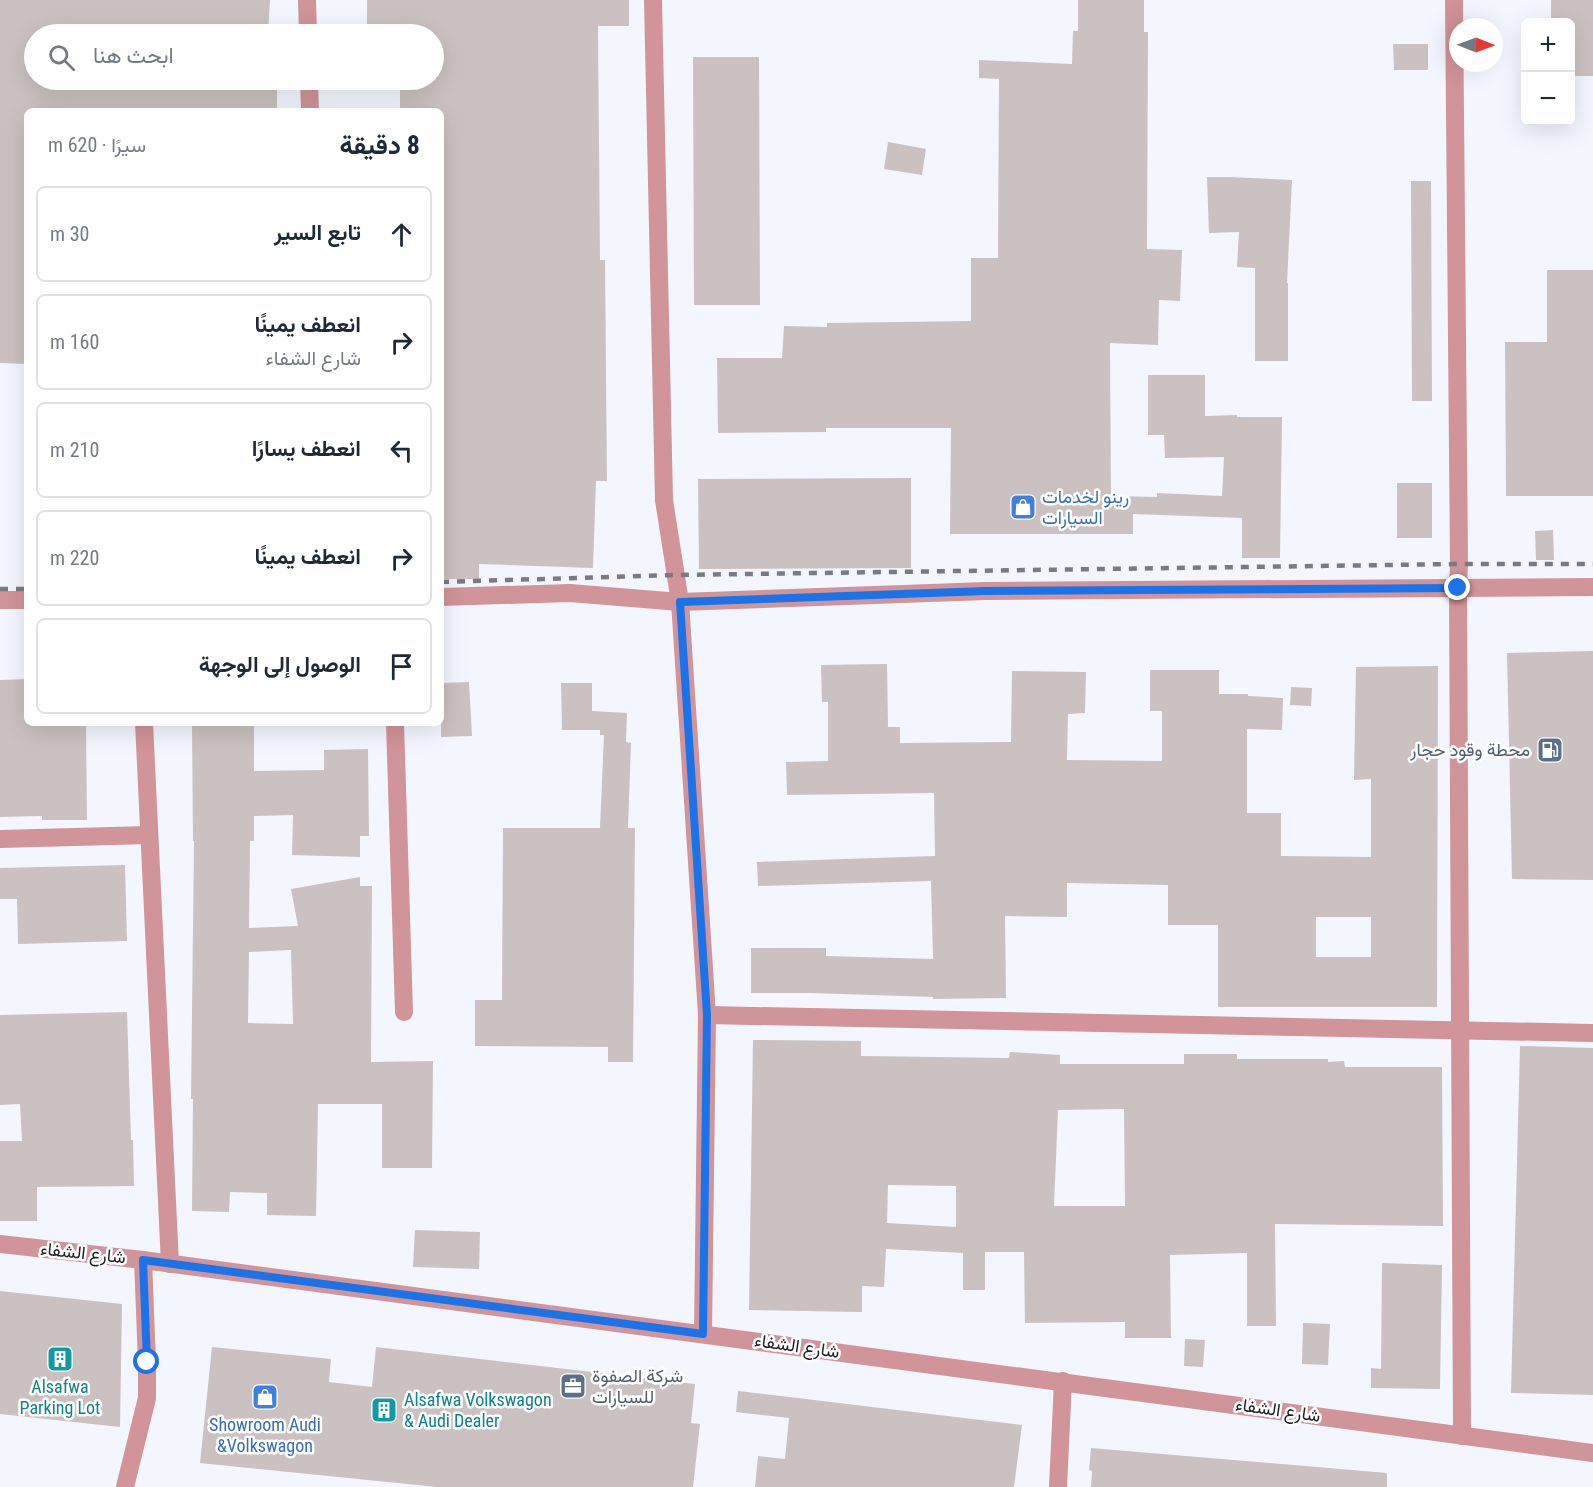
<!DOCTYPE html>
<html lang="ar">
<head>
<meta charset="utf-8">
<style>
	body { margin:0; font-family:"Roboto Condensed",Vazirmatn,sans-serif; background:#f2f2f3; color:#1f2937; direction:rtl }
	.controls { position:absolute; right:18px; top:18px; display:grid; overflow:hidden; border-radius:9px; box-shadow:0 6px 24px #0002 }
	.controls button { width:54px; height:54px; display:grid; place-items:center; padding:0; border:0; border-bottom:2px solid #e0e1e3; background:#fff; color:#1f2937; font:30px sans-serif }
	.compass { position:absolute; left:1449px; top:18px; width:54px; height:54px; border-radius:50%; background:#fff; box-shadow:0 6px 24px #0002; rotate:91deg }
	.stop { position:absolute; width:18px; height:18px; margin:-14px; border:4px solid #1a73e8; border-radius:50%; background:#fff }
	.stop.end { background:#1a73e8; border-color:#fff; box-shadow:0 2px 6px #0008 }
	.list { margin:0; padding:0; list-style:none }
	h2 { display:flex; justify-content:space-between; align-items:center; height:78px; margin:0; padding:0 24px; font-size:26px }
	h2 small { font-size:20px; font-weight:400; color:#747a83 }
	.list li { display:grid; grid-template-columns:39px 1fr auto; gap:18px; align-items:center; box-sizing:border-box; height:96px; margin:0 12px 12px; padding:0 12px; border:2px solid #e0e1e3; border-radius:9px }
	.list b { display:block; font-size:22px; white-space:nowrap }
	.list p { margin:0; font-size:20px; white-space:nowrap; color:#747a83 }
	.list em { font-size:20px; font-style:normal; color:#747a83 }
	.icon { flex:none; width:33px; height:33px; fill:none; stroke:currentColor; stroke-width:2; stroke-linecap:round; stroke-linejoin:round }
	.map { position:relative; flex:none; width:1593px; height:1487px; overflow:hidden; direction:ltr }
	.search { position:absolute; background:#fff; box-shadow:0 6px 24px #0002; left:24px; top:24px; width:420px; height:66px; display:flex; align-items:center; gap:15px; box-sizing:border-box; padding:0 21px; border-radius:33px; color:#747a83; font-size:22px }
	.panel { position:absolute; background:#fff; box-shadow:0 6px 24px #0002; left:24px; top:108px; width:420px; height:618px; border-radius:9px; direction:rtl }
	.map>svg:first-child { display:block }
	.building { fill:#cac1c0; fill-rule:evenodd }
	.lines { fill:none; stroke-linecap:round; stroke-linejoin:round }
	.minor { stroke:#d19498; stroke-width:18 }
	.rail { stroke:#797b80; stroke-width:4.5; stroke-dasharray:8 8; stroke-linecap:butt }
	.route { stroke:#1a73e8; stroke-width:8 }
	.labels { text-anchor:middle; stroke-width:5; stroke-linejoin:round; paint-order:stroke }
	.shop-label { font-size:18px; fill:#366cbe; stroke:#fff; text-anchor:start }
	.service-label { font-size:18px; fill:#4e5e75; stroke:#fff; text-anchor:end }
	.street-label { font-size:18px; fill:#202124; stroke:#fff }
	.culture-label { font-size:18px; fill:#0d838f; stroke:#fff }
</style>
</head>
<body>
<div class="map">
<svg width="1593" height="1487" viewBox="0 0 1593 1487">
	<rect width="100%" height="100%" fill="#f3f6fe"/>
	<g class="building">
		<polygon points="0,0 270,0 268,34 34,34 34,80 277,80 277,111 27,111 27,364 0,363"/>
		<polygon points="367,0 629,0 629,26 598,26 600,260 605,260 607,481 596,481 593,568 479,564 479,579 441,579 441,111 400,111 400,80 434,80 434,34 405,34 405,25 367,25"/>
		<polygon points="1078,0 1144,0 1144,32 1148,32 1147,249 1182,250 1180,301 1159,300 1158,345 1110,343 1111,496 1157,497 1157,493 1222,496 1224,457 1165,458 1164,435 1148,435 1148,375 1205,375 1205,416 1237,415 1237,417 1282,417 1280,558 1242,558 1242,518 1133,514 1133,534 950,534 951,428 826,428 826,432 718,433 717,358 782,358 784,326 827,327 827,323 971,321 971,258 998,258 999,79 979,78 979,60 1072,64 1073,31 1078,31"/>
		<polygon points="1551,0 1593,0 1593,76 1570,76 1570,22 1551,22"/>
		<polygon points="1393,44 1428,44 1428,70 1394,70"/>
		<polygon points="693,57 759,57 760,305 694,305"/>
		<polygon points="888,142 926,149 922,175 884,169"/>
		<polygon points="1207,177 1230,177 1292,180 1287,283 1288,283 1288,361 1255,361 1255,268 1237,267 1239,232 1209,233"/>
		<polygon points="1411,181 1431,181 1432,401 1412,401"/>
		<polygon points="1547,270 1593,270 1593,496 1506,496 1505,342 1547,342"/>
		<polygon points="911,478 911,568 699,569 698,479"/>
		<rect x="1397" y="483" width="35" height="55"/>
		<polygon points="1553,530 1554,560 1536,560 1535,531"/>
		<polygon points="1593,651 1593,880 1512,879 1507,653"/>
		<path d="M887,664l1,63h12v16l111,-1 1,-71 74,1 -1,41 -17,1 -1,46 95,1v-50h-12v-41h69v24h29v2l35,2 -1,32 -35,-1v84h34v43l90,1v-78l-17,1 2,-113 82,-1 -1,341h-219v-82h-50v-40l-101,-2v34l-62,-1 1,82 -73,1v-2l-123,-4h-59v-45h75v8l107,3 -2,-78 -173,5 -1,-24 178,-6 -1,-63 -147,2 -1,-33 42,-1v-59h-6l-1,-37zM1316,917h55v40h-55z"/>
		<polygon points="27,679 27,723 86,723 87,820 42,820 42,816 0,817 0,680"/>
		<polygon points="469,682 472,736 441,737 441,683"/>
		<polygon points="561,683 592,683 592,711 627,713 626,742 631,743 628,828 635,828 633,1062 608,1062 608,1047 475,1046 475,1000 502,1000 503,828 600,828 604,735 600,735 600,730 562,730"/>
		<polygon points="1291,687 1312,688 1311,706 1290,705"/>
		<path d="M192,723h62v48l70,-1v-20l44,-1 1,87h-9v21l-68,-2 1,-40 -39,1v25h-4l-1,87 49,-2 -7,-37 69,-12v9h12l-1,176 62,-1 -1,107h-50v-64h-64l-2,112 -49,-1v-22l-37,-1 -1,20 -37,-1 1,-112h-2l3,-258h-1zM291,950l2,74 -45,-1 1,-71z"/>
		<polygon points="125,865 127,941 18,944 17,899 0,899 0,868"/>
		<polygon points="127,1012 131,1140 133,1140 134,1186 37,1187 37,1221 0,1221 0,1141 22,1141 20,1104 0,1105 0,1015"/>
		<path d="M753,1040l108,1v15l148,2 1,-6 50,3v9h124v-10h53v5h91v3l16,-1 1,6h97l1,159 -168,-2 1,102h-29v-73l-77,2 1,83h-46v-16l-100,1 -1,-71h-39v38h-22v-37l-77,-4 -2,38 -22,-1v26l-113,-2zM1124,1109l1,97h-71l4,-96zM888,1185l68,1v41l-69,-4z"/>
		<polygon points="1520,1046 1593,1048 1593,1395 1511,1393"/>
		<polygon points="415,1230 480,1232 479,1269 413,1267"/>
		<polygon points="1382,1263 1442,1265 1440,1389 1371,1388 1371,1368 1381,1369"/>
		<polygon points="0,1291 122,1304 120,1427 0,1414"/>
		<polygon points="1303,1323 1330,1324 1328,1365 1302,1364"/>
		<polygon points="1185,1339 1205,1340 1203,1367 1184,1366"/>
		<polygon points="212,1347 331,1359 329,1382 372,1387 376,1347 695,1384 691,1423 700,1424 693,1487 437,1487 200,1463"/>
		<polygon points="738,1391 1022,1425 1014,1487 755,1487 758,1456 785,1459 789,1418 736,1412"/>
		<polygon points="1091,1448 1387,1473 1387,1487 1091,1487 1092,1471 1089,1470"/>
	</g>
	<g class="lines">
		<g class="minor">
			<polyline points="307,0 308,34"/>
			<polyline points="653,0 664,500 680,602 707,1015 703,1334"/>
			<polyline points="1454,0 1459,564 1458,588 1462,1436"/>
			<polyline points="309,80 310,111"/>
			<polyline points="441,597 570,593 680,602 986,591 1593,587"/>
			<polyline points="0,600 27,600"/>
			<polyline points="144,723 170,1264"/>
			<polyline points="395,723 404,1012"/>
			<polyline points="0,839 149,835"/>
			<polyline points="707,1015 1593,1033"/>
			<polyline points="0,1244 143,1260 1593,1453"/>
			<polyline points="125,1487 147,1398 147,1362 143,1260"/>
			<polyline points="1058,1487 1063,1381"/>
		</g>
		<g class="rail">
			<polyline points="441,582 675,575 1459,564 1593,564"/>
			<polyline points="0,589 27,589"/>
		</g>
	</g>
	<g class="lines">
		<polyline class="route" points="147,1362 143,1260 703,1334 707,1015 680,602 986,591 1458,588"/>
	</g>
	<defs>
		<g id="shop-square" transform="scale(1.35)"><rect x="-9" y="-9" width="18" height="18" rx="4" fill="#3f7fe0" stroke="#fff"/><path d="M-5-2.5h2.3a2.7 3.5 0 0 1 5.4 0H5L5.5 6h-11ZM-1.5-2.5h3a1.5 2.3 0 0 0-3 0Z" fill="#fff"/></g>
		<g id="fuel-square" transform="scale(1.35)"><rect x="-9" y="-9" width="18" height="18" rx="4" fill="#5c6f8a" stroke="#fff"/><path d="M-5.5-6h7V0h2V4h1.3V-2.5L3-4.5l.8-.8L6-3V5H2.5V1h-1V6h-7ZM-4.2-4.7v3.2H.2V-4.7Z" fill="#fff"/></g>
		<g id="building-square" transform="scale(1.35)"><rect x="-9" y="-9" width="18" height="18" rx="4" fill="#0f9aa8" stroke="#fff"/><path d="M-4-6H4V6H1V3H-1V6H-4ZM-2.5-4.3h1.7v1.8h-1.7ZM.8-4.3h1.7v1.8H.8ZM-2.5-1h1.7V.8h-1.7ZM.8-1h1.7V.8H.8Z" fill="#fff"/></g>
		<g id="office-square" transform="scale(1.35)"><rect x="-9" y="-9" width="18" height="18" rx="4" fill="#5c6f8a" stroke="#fff"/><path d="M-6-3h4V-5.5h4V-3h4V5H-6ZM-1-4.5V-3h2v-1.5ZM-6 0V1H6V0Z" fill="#fff"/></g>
	</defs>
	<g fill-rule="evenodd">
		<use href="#shop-square" x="1023" y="507"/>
		<use href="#fuel-square" x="1550" y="750"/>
		<use href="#building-square" x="60" y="1359"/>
		<use href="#office-square" x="573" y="1386"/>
		<use href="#shop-square" x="265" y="1397"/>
		<use href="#building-square" x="384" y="1410"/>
	</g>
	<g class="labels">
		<g class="shop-label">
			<text x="1042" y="503">رينو لخدمات<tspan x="1042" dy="21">السيارات</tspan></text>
			<text x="265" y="1431" text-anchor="middle">Showroom Audi<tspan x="265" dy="21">&amp;Volkswagon</tspan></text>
		</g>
		<g class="service-label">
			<text x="1530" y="756">محطة وقود حجار</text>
			<text x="592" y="1382" text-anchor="start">شركة الصفوة<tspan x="592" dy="21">للسيارات</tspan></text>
		</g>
		<g class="street-label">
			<text transform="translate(83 1253) rotate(6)" y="6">شارع الشفاء</text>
			<text transform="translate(797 1346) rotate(8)" y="6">شارع الشفاء</text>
			<text transform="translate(1278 1410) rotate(8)" y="6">شارع الشفاء</text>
		</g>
		<g class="culture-label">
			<text x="60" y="1393">Alsafwa<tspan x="60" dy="21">Parking Lot</tspan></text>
			<text x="404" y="1406" text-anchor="start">Alsafwa Volkswagon<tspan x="404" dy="21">&amp; Audi Dealer</tspan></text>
		</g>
	</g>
</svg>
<div class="controls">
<button>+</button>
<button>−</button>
</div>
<svg class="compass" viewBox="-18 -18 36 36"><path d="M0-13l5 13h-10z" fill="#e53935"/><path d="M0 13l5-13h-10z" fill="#747a83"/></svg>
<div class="stop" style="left:147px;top:1362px"></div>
<div class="stop end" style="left:1458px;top:588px"></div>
<div class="search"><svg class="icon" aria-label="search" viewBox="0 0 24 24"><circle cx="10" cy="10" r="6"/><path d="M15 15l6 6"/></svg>ابحث هنا</div>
<section class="panel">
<h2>8 دقيقة<small>سيرًا · 620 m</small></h2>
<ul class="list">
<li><svg class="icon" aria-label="ahead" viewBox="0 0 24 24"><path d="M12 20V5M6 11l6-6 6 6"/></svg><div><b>تابع السير</b></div><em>30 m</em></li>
<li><svg class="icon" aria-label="right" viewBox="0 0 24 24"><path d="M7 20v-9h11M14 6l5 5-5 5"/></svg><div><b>انعطف يمينًا</b><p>شارع الشفاء</p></div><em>160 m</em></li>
<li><svg class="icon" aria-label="left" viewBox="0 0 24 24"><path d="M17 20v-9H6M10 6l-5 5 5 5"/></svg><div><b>انعطف يسارًا</b></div><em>210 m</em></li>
<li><svg class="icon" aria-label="right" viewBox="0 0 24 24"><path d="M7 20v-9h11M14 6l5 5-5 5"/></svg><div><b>انعطف يمينًا</b></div><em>220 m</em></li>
<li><svg class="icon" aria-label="arrive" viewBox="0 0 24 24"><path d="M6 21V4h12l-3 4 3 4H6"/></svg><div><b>الوصول إلى الوجهة</b></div></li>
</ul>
</section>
</div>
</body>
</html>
